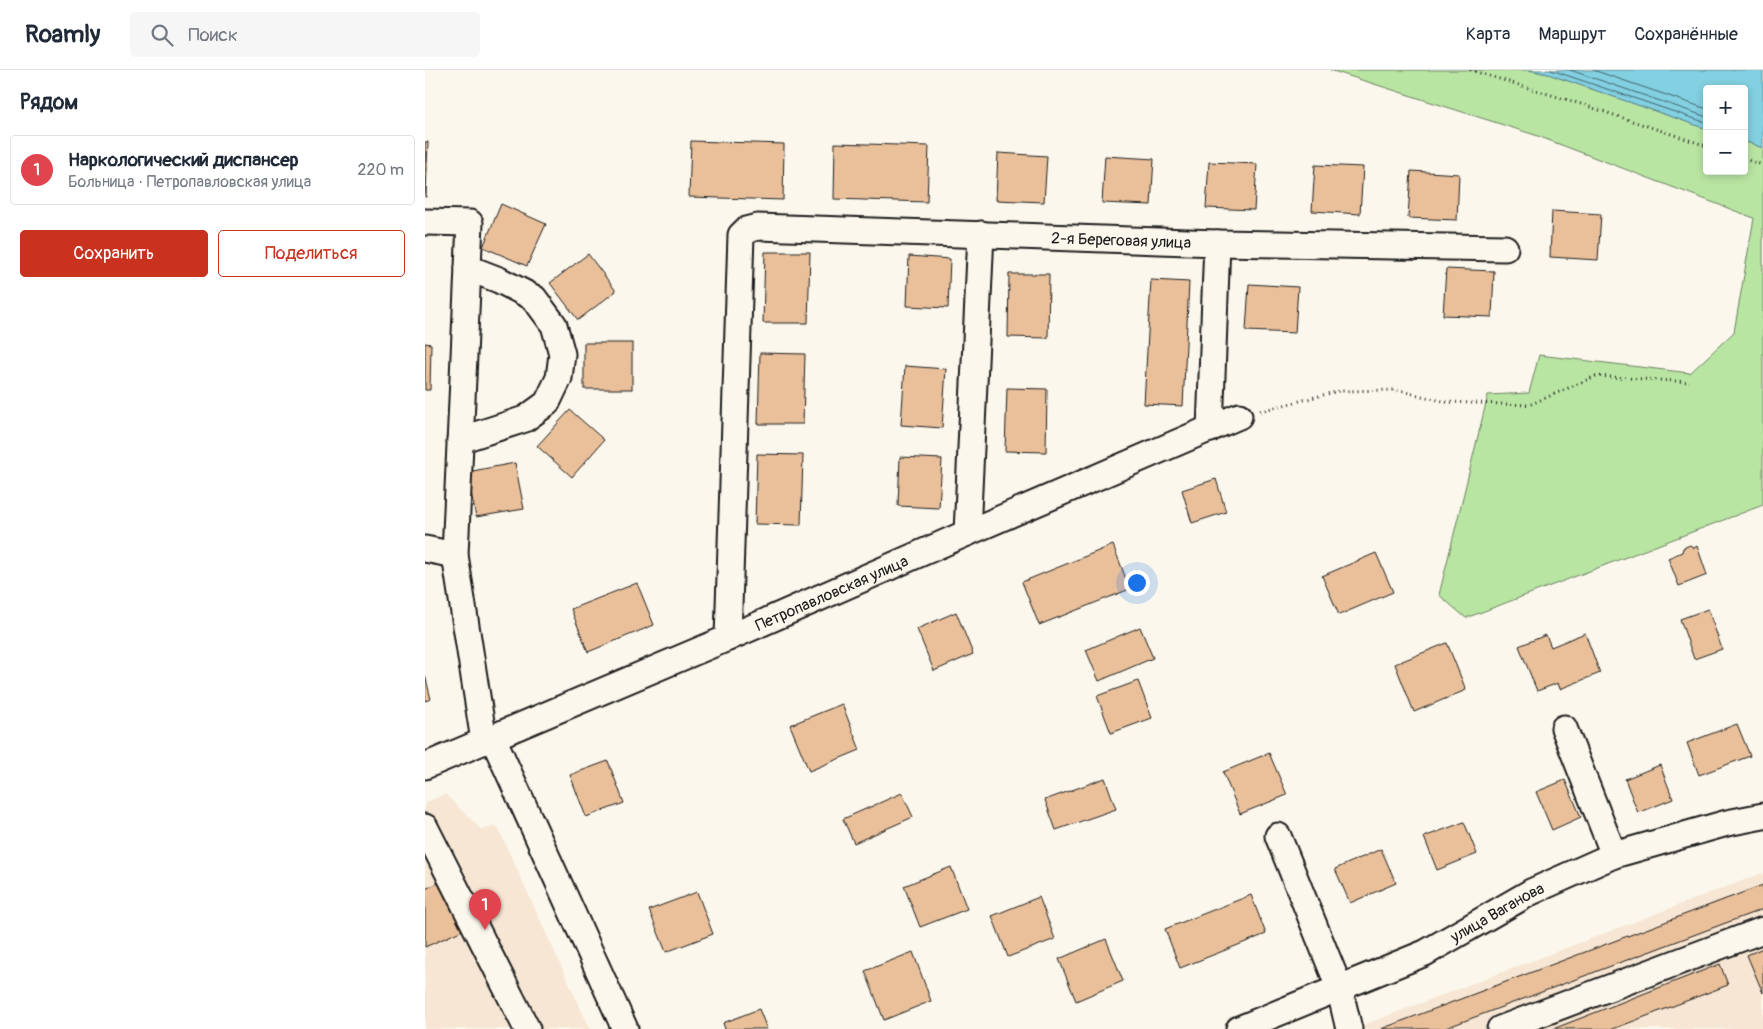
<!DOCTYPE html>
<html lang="ru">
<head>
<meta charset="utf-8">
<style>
	body { margin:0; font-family:Pangolin,sans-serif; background:#f6f6f7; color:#1f2937 }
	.controls { position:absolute; right:15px; top:15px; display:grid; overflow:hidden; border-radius:5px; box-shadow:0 2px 8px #0003 }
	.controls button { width:45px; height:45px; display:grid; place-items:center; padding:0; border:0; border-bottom:1px solid #e0e1e3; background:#fff; color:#1f2937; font:25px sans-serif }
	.you { position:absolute; left:711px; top:512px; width:18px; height:18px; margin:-12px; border:4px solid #fff; border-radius:50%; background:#1a73e8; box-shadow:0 0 0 8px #1a73e833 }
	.badge { display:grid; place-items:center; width:32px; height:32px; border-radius:50%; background:#c8321e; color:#fff; font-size:16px; font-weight:700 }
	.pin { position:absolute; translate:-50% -41px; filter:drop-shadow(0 1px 2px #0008) }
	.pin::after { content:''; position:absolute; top:26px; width:18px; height:15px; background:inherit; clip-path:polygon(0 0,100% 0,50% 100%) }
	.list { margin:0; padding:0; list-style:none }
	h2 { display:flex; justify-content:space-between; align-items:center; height:65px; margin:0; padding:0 20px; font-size:21px }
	h2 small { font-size:16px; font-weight:400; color:#747a83 }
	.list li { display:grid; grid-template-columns:32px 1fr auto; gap:15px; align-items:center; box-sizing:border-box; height:70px; margin:0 10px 10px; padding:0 10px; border:1px solid #e0e1e3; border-radius:5px }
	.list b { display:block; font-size:19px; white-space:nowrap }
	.list p { margin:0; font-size:16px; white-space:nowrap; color:#747a83 }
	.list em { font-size:16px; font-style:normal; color:#747a83 }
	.actions { display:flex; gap:10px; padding:15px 20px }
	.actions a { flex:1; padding:11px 0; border:1px solid #c8321e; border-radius:5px; text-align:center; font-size:18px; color:#c8321e }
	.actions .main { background:#c8321e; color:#fff }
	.icon { flex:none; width:28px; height:28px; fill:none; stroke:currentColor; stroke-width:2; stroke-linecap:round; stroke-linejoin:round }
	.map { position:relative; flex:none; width:1338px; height:959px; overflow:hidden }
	header { display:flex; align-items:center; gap:30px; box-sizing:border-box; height:70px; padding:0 25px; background:#fff; border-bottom:1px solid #e0e1e3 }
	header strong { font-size:24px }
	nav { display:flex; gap:28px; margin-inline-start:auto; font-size:18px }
	.search { width:350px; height:45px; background:#f6f6f7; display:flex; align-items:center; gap:12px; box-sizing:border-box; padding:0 18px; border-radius:5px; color:#747a83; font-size:19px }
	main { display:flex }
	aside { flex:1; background:#fff }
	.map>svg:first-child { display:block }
	.built { fill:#f6e6d3 }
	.green { fill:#b9e5a3; stroke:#6a8060 }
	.water { fill:#82d0e1; stroke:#598892 }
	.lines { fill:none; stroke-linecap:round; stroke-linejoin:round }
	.shore { stroke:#45646b; stroke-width:1 }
	.building { fill:#eac09a; stroke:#1c1c1c }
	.minor-casing { stroke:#1c1c1c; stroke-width:29 }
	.path { stroke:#1c1c1c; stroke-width:3; stroke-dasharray:1 4; stroke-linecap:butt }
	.minor { stroke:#fbf7ec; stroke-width:25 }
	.labels { text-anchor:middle; stroke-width:4.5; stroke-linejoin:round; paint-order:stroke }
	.street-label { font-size:16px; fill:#1c1c1c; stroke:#fbf7ec }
</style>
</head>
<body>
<header>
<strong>Roamly</strong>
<div class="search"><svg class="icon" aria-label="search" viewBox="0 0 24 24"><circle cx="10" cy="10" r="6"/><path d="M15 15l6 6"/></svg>Поиск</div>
<nav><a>Карта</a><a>Маршрут</a><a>Сохранённые</a></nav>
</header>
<main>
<aside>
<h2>Рядом<small></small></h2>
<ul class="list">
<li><span class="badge" style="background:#e0444e">1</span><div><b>Наркологический диспансер</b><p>Больница · Петропавловская улица</p></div><em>220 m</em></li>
</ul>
<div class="actions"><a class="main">Сохранить</a><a>Поделиться</a></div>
</aside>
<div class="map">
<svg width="1338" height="959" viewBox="0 0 1338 959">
	<rect width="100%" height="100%" fill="#fbf7ec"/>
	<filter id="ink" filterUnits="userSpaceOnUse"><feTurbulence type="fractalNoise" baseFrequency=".02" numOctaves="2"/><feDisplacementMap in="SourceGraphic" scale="10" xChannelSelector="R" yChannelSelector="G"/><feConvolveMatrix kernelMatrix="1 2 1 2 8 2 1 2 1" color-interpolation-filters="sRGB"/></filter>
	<g filter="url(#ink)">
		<g class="built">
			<polygon points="20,724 57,760 72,756 165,959 0,959 0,733"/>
			<polygon points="1338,803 1338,959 928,959"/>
		</g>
		<polygon class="green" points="905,0 1104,0 1123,4 1282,59 1282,101 1319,101 1319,71 1338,78 1338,435 1041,548 1014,525 1063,325 1104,323 1114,285 1265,303 1309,262 1329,148 1110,65"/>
		<polygon class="water" points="1104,0 1338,0 1338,78 1319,71 1319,19 1282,19 1282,59 1123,4"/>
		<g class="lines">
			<g class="shore">
				<polyline points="1126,0 1282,53"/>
				<polyline points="1145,0 1282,47"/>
				<polyline points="1168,0 1282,39"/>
			</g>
		</g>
		<g class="building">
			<polygon points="266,71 359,74 358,130 264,127"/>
			<polygon points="0,72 3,72 1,127 0,127"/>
			<polygon points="410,73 504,76 502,132 409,129"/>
			<polygon points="573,83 622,86 619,132 571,130"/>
			<polygon points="680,86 729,89 726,135 677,133"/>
			<polygon points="784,92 832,94 829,140 781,138"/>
			<polygon points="890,95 938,97 935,144 887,141"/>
			<polygon points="986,101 1034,104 1032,150 983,148"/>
			<polygon points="76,134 121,154 102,196 58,177"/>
			<polygon points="1127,141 1176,144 1173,190 1125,187"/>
			<polygon points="340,182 385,182 383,253 338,253"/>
			<polygon points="163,184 191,221 153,250 125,213"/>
			<polygon points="484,186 525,189 523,238 482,236"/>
			<polygon points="1021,199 1069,201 1067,247 1018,245"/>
			<polygon points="584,204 624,204 623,268 583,267"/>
			<polygon points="726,210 764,212 758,336 719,334"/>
			<polygon points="824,214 873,217 870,263 821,261"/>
			<polygon points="0,273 6,274 5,320 0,320"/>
			<rect x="159" y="273" width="48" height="46"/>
			<polygon points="335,283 380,284 378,354 333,354"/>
			<polygon points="480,296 521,299 517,358 476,355"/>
			<polygon points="582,318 622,319 621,382 580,381"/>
			<polygon points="145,340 179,370 147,407 112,376"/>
			<polygon points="332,384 378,385 376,455 330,454"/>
			<polygon points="475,387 517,389 514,438 473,436"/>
			<polygon points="90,393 99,439 51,447 42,402"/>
			<polygon points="791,409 801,442 767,453 757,420"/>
			<polygon points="688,475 705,519 614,555 597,512"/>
			<polygon points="1265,475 1269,478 1272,476 1282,505 1254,516 1243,488 1257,482 1258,478"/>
			<polygon points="951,483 968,522 914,545 897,506"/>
			<polygon points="212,513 229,555 163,582 146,539"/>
			<polygon points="1283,539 1297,579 1269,589 1255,549"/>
			<polygon points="531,542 548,584 509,601 492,559"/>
			<polygon points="715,557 728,588 674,611 661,580"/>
			<polygon points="1160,563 1175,603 1135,619 1133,613 1112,621 1094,576 1121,565 1126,577"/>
			<polygon points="1022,573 1041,620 989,642 970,594"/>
			<polygon points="0,605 6,629 0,631"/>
			<polygon points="713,611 727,648 686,663 672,626"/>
			<polygon points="417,634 435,680 384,701 365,655"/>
			<polygon points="1312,654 1325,686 1274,705 1262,673"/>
			<polygon points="844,683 862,725 815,744 798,702"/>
			<polygon points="183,691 199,733 161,747 145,705"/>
			<polygon points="1235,695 1248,729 1213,743 1200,709"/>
			<polygon points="680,708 691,739 631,760 620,730"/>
			<polygon points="1140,710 1156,747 1127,760 1111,722"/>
			<polygon points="477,723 488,747 429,773 418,749"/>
			<polygon points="1039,752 1052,784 1012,800 999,767"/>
			<polygon points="956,779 971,813 925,833 910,799"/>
			<polygon points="526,797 542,839 495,857 479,816"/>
			<polygon points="18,811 40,859 0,877 0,819"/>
			<polygon points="1338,815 1338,839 1018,959 956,959"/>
			<polygon points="272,822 288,864 241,882 224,840"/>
			<polygon points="826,825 841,864 755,898 740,859"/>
			<polygon points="614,827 630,869 583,887 567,846"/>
			<polygon points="681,869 698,911 651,931 634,889"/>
			<polygon points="1338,878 1338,923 1322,885"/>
			<polygon points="488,882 506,931 459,950 440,901"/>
			<polygon points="1295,894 1303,915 1188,959 1128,959"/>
			<polygon points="334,939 342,959 300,959 298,953"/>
		</g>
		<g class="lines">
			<g class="minor-casing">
				<g id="minor">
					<polyline points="0,152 45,153 30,485 59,671"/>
					<polyline points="785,359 792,173"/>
					<polyline points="35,370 100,349 122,333 134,308 137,284 129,255 109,228 74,210 43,198"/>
					<polyline points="542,463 556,164"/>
					<polyline points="0,479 30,485"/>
					<path id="s1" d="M303,568l13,-403 5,-5 12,-3 459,16 288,5"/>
					<polyline points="1139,658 1189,785"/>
					<polyline points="68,668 200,959"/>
					<path id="s2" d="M0,696l303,-128 239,-105 272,-117"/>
					<polyline points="0,757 102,959"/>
					<polyline points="853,766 914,917 924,959"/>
					<path id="s3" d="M814,959l186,-76 106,-61 83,-37 113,-32 36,-7"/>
					<polyline points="1075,959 1338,860"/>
				</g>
			</g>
			<g class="path">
				<polyline points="1045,0 1156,34 1282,76"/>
				<polyline points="1319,89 1338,95"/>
				<polyline points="835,341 914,321 972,320 1022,332 1104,335 1171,306 1265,312"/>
			</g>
			<use href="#minor" class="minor"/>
		</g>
	</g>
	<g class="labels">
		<g class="street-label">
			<text dy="6" stroke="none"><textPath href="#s1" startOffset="786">2-я Береговая улица</textPath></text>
			<text dy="6" stroke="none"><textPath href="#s2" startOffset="442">Петропавловская улица</textPath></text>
			<text dy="6" stroke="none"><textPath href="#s3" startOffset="284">улица Ваганова</textPath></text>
		</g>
	</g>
</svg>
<div class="controls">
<button>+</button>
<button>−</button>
</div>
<div class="you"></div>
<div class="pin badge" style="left:60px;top:860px;background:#e0444e">1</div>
</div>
</main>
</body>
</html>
